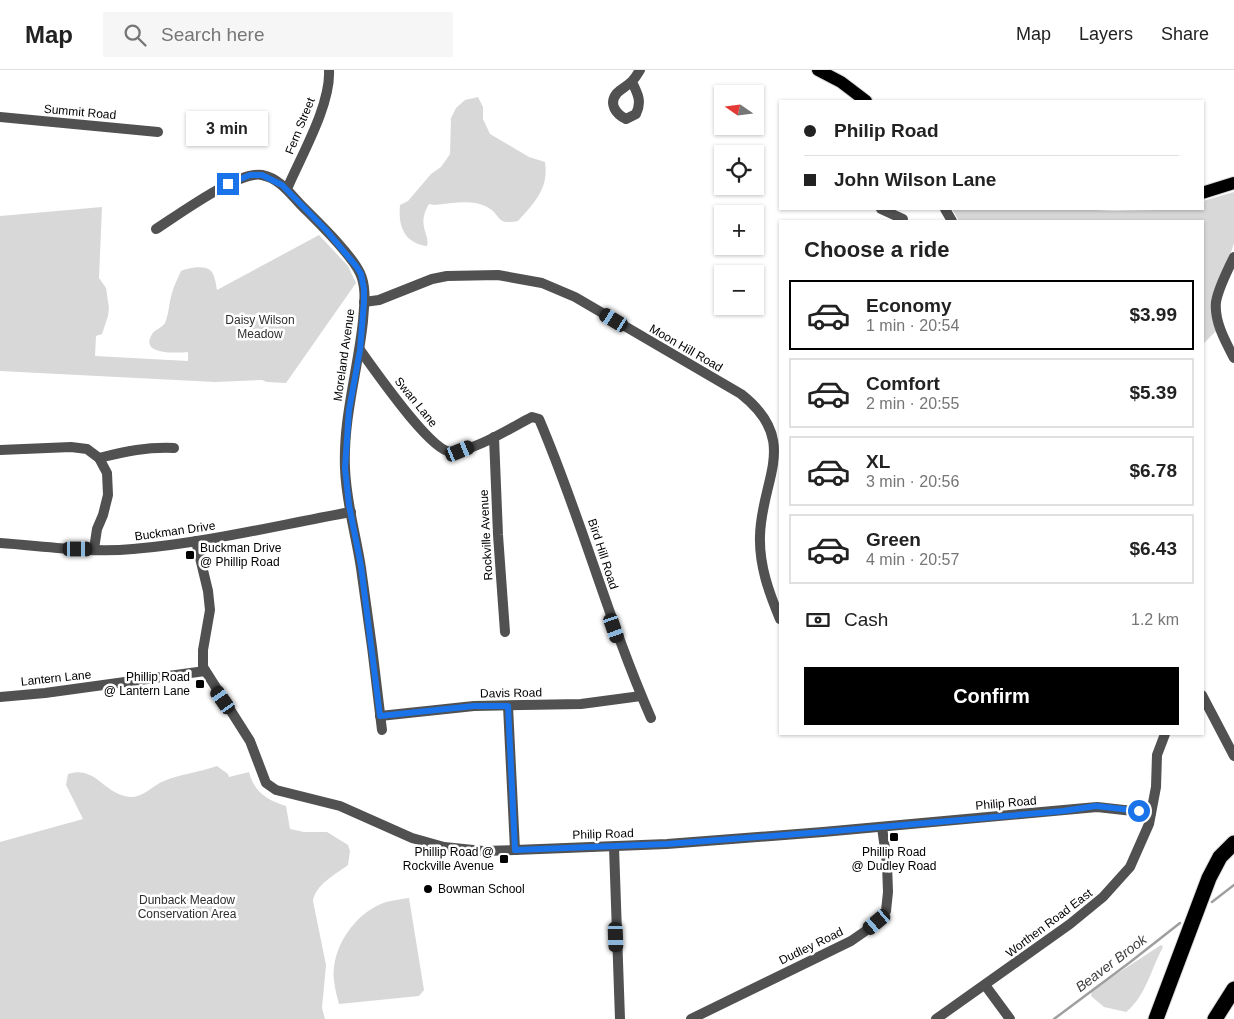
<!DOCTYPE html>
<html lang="en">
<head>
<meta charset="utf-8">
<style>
  body { margin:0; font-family:Helvetica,sans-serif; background:#f6f6f6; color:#222; height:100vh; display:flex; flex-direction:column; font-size:19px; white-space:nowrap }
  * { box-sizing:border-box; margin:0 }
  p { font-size:16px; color:#767676 }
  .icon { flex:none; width:28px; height:28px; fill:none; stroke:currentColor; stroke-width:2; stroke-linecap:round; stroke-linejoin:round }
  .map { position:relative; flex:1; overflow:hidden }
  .sheet { position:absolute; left:779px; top:150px; width:425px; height:515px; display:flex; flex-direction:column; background:#fff; border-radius:0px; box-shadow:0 1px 4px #0004 }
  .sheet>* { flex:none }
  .top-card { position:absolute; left:779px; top:30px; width:425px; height:110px; border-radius:0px; box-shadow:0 1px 4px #0004; display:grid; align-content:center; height:110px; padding:0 25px; background:#fff }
  .needle { width:32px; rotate:284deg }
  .tools { position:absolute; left:714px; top:15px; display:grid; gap:10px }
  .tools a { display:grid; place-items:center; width:50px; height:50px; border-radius:0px; background:#fff; box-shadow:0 1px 4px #0004; font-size:25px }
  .end { position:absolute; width:22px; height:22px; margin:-11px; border:6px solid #1a73e8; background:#fff; box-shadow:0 0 0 2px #fff }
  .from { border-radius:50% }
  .bubble { position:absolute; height:35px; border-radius:0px; background:#fff; box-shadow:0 1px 4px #0004; font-size:16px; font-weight:700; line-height:35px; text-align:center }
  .car { position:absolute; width:15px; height:30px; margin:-15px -8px; border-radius:6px; box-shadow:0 0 4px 1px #0007; background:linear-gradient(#222 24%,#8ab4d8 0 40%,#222 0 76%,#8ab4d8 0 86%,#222 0) }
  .top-card b { display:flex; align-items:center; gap:18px; height:48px; font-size:19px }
  .top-card b+b { border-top:1px solid #e0e0e0 }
  .top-card i { width:12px; height:12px; background:#222 }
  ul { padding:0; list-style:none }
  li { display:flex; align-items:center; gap:15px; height:70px; margin:0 10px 8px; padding:0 15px; border:2px solid #e0e0e0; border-radius:0px }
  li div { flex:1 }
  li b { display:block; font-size:19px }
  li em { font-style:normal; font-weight:700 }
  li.on { border-color:#000 }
  li>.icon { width:45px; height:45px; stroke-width:1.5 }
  h2 { padding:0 25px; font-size:22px; line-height:60px }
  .pay { display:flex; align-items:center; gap:12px; height:55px; padding:0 25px; font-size:19px }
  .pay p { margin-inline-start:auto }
  .action { display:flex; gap:10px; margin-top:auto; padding:10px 25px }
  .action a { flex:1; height:58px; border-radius:0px; background:#000; color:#fff; font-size:20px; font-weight:700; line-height:58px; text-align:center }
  header { display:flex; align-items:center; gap:30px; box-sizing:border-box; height:70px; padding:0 25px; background:#fff; border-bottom:1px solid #e0e0e0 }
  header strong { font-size:24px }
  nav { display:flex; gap:28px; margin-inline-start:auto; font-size:18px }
  .search { width:350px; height:45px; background:#f6f6f6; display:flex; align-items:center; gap:12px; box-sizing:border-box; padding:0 18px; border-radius:0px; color:#767676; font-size:19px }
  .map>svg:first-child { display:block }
  .green { fill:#d8d8d8 }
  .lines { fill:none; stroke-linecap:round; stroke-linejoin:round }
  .stream { stroke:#9f9f9f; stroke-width:2.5 }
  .primary-casing { stroke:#dbdbdb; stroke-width:14 }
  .motorway-casing { stroke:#dbdbdb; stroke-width:17 }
  .minor { stroke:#515151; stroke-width:10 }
  .tertiary { stroke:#515151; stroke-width:10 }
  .primary { stroke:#000; stroke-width:12 }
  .motorway { stroke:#000; stroke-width:15 }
  .route { stroke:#1a73e8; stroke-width:6 }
  .poi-dot { fill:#000; stroke:#fff; stroke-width:2 }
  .labels { text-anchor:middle; stroke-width:5; stroke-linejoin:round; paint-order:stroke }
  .street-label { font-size:12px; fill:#000; stroke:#fff }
  .park-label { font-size:12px; fill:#2f2f2f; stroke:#fff }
  .poi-label { font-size:12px; fill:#000; stroke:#fff; text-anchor:start }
  .water-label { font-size:14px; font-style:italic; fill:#404040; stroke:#fff }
</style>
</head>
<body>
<header>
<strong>Map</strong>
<div class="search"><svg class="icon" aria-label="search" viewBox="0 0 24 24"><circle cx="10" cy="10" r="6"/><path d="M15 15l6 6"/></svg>Search here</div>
<nav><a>Map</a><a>Layers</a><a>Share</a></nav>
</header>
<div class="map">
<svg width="1234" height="949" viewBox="0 0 1234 949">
  <rect width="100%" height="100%" fill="#fff"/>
  <g class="green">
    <path d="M478,27L483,37V49L490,64L529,87L545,92C549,118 535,132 518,151C494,156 502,143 485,136C470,129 450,134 434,135L429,134C425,141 422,148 424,157C425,164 429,168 427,176C404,173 398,156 400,135L408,131L431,104L441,97L450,84L451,48L456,38L465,30Z"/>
    <path d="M1234,122V173L1212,242L1217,260L1203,274L1202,151H959L952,139H1077L1113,141L1202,139L1203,131Z"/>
    <path d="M102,137L99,208L106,218L109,238L108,246L102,264L96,266L95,286L188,291V282C177,283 141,285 151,266C154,259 161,259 165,253C169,244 169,232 172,223C174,215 178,208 181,201C188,198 203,195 210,200C215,204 216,215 217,220L319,165L348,196L356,213L286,313L267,312L262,310L215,312L0,301V146Z"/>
    <path d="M217,696L228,704L229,707L249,702C254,722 267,730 286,736L290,759L304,762H327L348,775L350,781L348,795C336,804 315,815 313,831L326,895L322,938L325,949H0V772L83,749L66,715L68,704C96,695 104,725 130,727C143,728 153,715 164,711C181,704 200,702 217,696Z"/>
    <path d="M409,828L424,920L419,926L339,934C337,927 335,919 334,911C330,879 355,842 386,832C394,830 402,829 409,828Z"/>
    <path d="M1161,875L1163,877C1151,899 1146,926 1126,942L1104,937L1091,926L1092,920Z"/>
  </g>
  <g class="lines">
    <g class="stream">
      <path d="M1212,832L1234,815"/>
      <path d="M1054,949L1129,893L1180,853"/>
    </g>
    <defs>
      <g id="primary">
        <path d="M818,0L841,12L866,31"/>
        <path d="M1202,123L1234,113"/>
      </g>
      <g id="motorway">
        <path d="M1156,949L1209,808L1220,787L1234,773"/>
        <path d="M1215,949L1234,919"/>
      </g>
    </defs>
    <use href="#primary" class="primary-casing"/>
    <use href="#motorway" class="motorway-casing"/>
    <g class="minor">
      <path d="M632,12C638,24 642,32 636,44L626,49C616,44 608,34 617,23C622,18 629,15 633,10C636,7 638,3 640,0"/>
      <path d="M0,47L158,62"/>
      <path d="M287,119C301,86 331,35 329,0"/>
      <path d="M881,139L903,149"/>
      <path d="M156,159C178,145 239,100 262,105C282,109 292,127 306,140C321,155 351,184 360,203C367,218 364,235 363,251C358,300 343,348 345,398C346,432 356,465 361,498C369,552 376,606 382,660"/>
      <path d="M1234,187C1228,199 1218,219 1216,232C1214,251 1225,271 1234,288"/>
      <path d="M364,232L379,230L432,209L447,206L498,205L542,213L575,227L741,324C801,371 761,409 760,466C759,495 769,523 780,549"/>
      <path d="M360,280C374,299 430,381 451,382C473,382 512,357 532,347L539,349C581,447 608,550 651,648"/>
      <path d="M494,367L498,465L505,562"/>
      <path d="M0,380L71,377L87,379L99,388"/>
      <path d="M196,471L208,521L210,540L203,580V597L250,671L266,713L276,720L340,736L412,768L444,777L483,781L515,780L667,774L823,762L1097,737L1151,743"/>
      <path d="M0,473C44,476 89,483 133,479C206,473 278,455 351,442"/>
      <path d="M94,479L97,459L103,445L108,425L107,403L99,388C127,381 146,377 174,378"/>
      <path d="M0,627L45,623L205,601"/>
      <path d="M508,636L515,780"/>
      <path d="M380,646L474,636L581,634L641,626"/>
      <path d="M614,777L620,949"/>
      <path d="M985,915L1010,949"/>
      <path d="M691,949L851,871L877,853L886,841L888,822L887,794L882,757"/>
      <path d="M936,949L1070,854L1103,827L1130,797L1149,754L1156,717L1157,685L1165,664"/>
    </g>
    <g class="tertiary">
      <path d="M945,139L952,151"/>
      <path d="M1202,625L1234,686"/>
    </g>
    <use href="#primary" class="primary"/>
    <use href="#motorway" class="motorway"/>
  </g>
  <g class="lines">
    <path class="route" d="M228,114L250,105H262L282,115L326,160L356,196L361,204L364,219V232L360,280L349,340L345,398L349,435L361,496L380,646L474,636H508L515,780L667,774L823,762L1063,741L1096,736L1139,741"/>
  </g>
  <g class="poi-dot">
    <rect x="185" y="480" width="10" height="10" rx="2.5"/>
    <rect x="195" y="609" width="10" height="10" rx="2.5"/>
    <rect x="889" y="762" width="10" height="10" rx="2.5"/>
    <rect x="499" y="784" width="10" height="10" rx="2.5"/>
    <circle cx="428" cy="819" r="5"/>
  </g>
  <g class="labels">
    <g class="street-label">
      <text transform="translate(80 42) rotate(5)" y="4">Summit Road</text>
      <text transform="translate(300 56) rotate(-68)" y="4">Fern Street</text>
      <text transform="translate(686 278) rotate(30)" y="4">Moon Hill Road</text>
      <text transform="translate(344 285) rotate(-82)" y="4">Moreland Avenue</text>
      <text transform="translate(416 332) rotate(51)" y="4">Swan Lane</text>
      <text transform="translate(175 461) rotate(-8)" y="4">Buckman Drive</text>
      <text transform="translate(486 465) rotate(-93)" y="4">Rockville Avenue</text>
      <text transform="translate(603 484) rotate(72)" y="4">Bird Hill Road</text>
      <text transform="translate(56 608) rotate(-6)" y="4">Lantern Lane</text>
      <text transform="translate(511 623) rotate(-1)" y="4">Davis Road</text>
      <text transform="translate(1006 733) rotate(-5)" y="4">Philip Road</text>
      <text transform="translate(603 764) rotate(-2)" y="4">Philip Road</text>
      <text transform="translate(1049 853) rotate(-37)" y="4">Worthen Road East</text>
      <text transform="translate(811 876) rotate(-26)" y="4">Dudley Road</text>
    </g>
    <g class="park-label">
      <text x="260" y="254">Daisy Wilson<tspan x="260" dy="14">Meadow</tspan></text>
      <text x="187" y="834">Dunback Meadow<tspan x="187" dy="14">Conservation Area</tspan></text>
    </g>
    <g class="poi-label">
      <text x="200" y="482">Buckman Drive<tspan x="200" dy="14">@ Phillip Road</tspan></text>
      <text x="190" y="611" text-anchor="end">Phillip Road<tspan x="190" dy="14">@ Lantern Lane</tspan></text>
      <text x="494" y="786" text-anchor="end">Phillip Road @<tspan x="494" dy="14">Rockville Avenue</tspan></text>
      <text x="894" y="786" text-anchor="middle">Phillip Road<tspan x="894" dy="14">@ Dudley Road</tspan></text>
      <text x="438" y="823">Bowman School</text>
    </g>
    <g class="water-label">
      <text transform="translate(1111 893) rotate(-37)" y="5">Beaver Brook</text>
    </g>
  </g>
</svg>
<div class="tools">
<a><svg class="needle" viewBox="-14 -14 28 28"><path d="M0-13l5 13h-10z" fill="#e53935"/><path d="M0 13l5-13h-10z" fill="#767676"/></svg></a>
<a><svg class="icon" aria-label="locate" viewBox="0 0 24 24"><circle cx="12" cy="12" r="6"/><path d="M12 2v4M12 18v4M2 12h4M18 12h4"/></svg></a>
<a>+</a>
<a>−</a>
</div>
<i class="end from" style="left:1139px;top:741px"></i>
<i class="end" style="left:228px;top:114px"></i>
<div class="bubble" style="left:186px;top:41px;width:82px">3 min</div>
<i class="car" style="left:614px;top:250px;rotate:301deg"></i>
<i class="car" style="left:460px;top:381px;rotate:68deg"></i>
<i class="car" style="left:78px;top:479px;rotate:90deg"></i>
<i class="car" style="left:614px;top:558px;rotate:161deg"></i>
<i class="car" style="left:223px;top:630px;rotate:325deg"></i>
<i class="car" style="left:877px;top:852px;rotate:230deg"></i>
<i class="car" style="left:616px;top:867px;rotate:178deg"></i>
<div class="top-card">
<b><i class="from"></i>Philip Road</b>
<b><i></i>John Wilson Lane</b>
</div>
<section class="sheet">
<h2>Choose a ride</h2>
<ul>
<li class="on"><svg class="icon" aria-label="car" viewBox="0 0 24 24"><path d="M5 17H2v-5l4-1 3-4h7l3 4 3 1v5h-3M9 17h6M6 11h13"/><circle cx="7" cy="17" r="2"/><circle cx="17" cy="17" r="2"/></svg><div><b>Economy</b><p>1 min · 20:54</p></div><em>$3.99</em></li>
<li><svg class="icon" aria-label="car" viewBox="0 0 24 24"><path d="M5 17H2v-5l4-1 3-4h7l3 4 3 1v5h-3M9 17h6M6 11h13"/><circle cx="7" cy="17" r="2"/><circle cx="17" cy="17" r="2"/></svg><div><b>Comfort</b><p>2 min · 20:55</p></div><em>$5.39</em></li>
<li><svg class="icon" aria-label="car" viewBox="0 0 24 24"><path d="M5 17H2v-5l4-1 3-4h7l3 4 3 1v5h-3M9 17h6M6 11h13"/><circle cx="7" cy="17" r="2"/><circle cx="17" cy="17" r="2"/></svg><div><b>XL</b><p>3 min · 20:56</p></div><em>$6.78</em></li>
<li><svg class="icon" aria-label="car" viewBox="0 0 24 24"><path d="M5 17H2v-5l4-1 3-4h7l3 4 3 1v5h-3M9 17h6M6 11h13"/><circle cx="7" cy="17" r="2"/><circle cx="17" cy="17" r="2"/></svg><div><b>Green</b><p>4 min · 20:57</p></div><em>$6.43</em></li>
</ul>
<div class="pay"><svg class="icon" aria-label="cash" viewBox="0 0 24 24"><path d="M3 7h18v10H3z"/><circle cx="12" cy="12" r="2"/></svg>Cash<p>1.2 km</p></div>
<div class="action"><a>Confirm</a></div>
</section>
</div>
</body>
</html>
